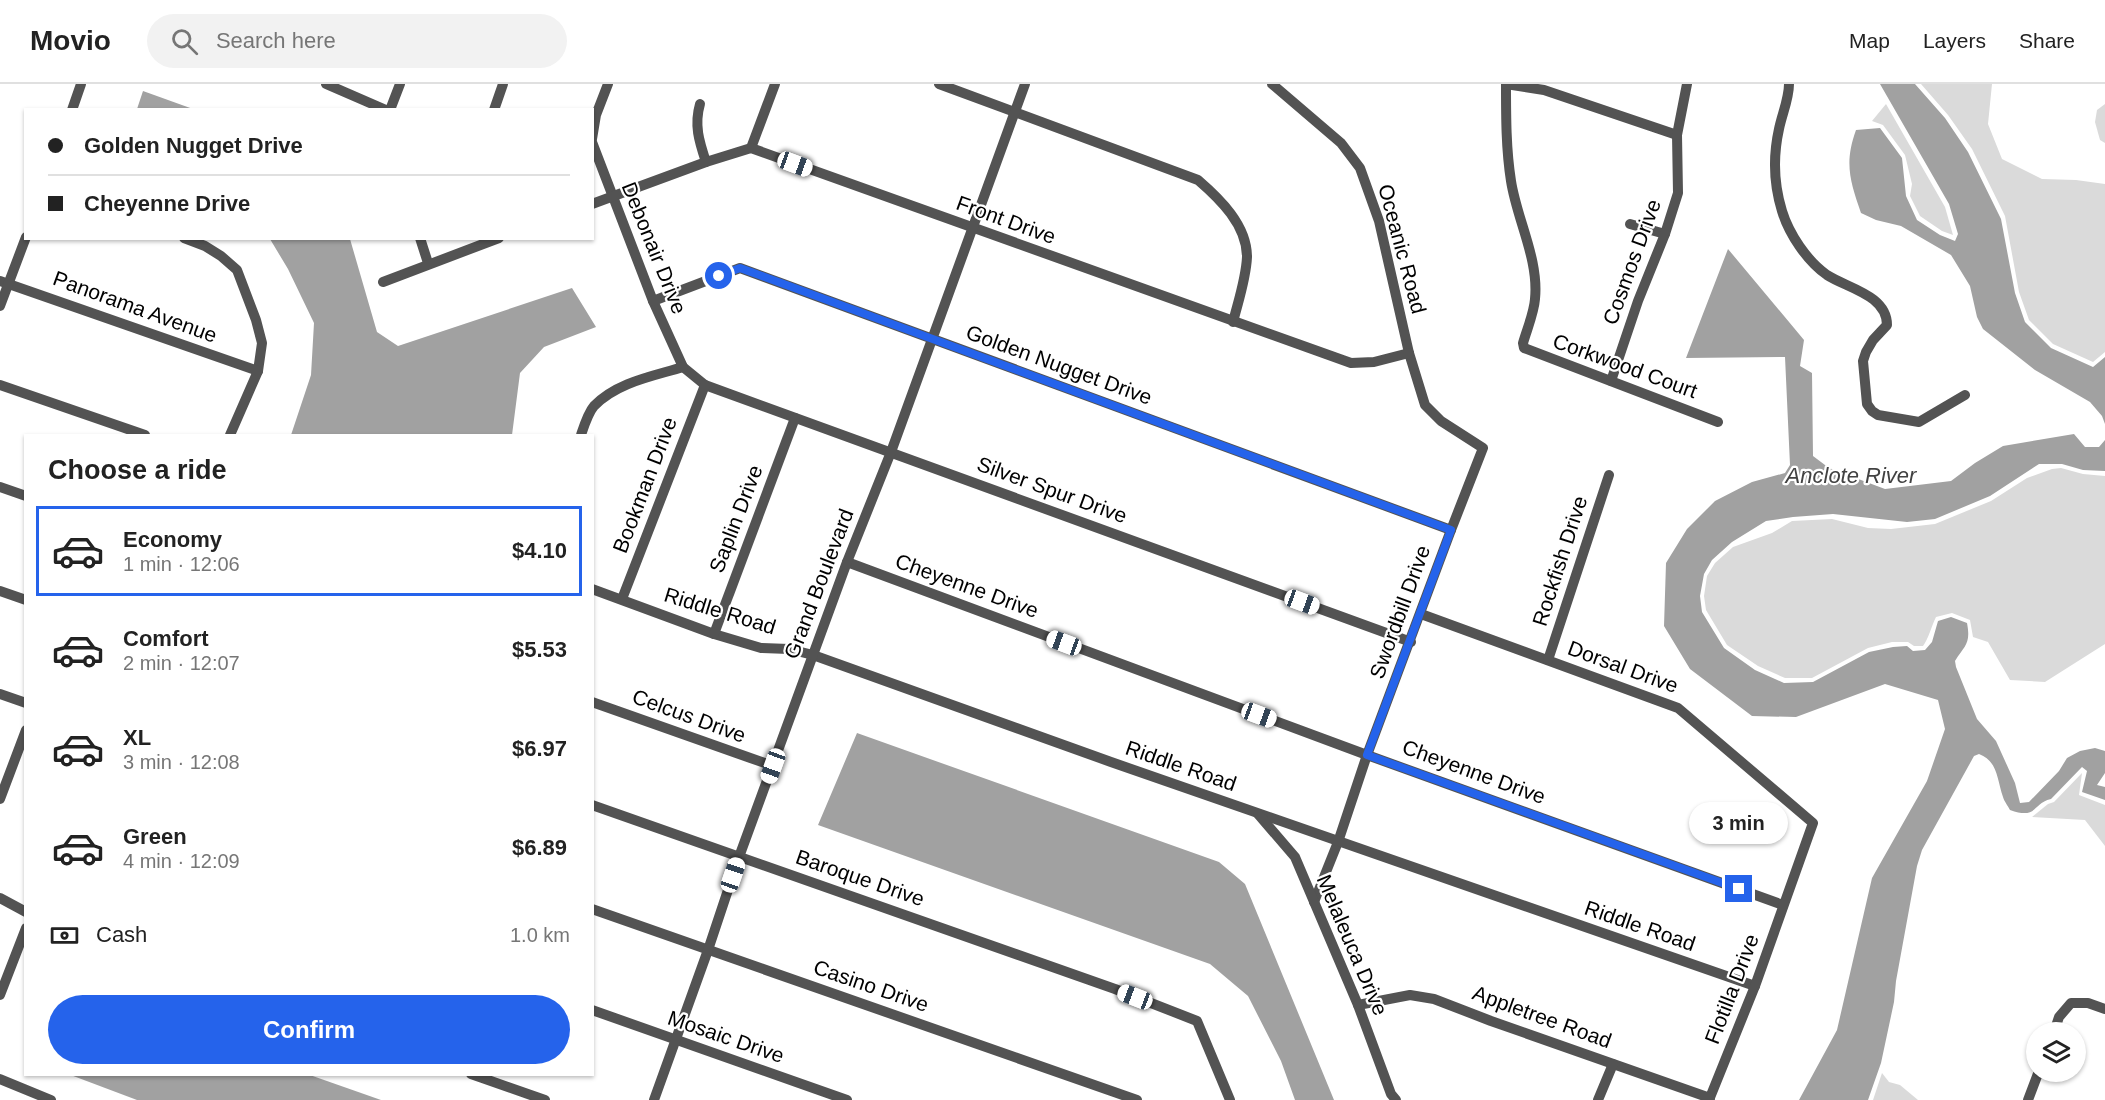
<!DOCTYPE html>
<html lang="en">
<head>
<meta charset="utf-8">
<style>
  body { margin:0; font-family:Helvetica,sans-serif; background:#f2f2f2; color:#222; height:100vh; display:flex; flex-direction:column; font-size:22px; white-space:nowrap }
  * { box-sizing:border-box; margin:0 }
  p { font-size:20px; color:#767676 }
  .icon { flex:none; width:33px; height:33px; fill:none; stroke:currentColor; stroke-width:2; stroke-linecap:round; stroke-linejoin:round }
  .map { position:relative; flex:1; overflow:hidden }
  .panel { position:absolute; left:24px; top:350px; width:570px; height:642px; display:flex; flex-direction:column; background:#fff; border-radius:0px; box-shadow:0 2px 4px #0004 }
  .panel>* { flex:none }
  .guide { position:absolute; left:24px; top:24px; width:570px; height:132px; border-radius:0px; box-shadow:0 2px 4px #0004; display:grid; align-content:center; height:132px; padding:0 24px; background:#fff }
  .tools { position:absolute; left:2026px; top:938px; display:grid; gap:12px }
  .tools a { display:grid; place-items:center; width:60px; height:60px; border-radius:50%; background:#fff; box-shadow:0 2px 4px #0004; font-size:30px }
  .end { position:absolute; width:27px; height:27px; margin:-14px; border:8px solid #2563eb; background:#fff; box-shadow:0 0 0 3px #fff }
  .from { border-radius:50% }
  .bubble { position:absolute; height:42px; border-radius:21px; background:#fff; box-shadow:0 2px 4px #0004; font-size:20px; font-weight:800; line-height:42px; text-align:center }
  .car { position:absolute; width:18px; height:36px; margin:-18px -9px; border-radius:8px; box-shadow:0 0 4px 2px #0007; background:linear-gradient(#fff 24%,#345 0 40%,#fff 0 76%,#345 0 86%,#fff 0) }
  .guide b { display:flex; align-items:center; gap:21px; height:57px; font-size:22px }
  .guide b+b { border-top:2px solid #e0e0e0 }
  .guide i { width:15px; height:15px; background:#222 }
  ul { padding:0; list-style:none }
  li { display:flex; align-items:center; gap:18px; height:90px; margin:0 12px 9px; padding:0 12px; border:3px solid transparent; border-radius:0px }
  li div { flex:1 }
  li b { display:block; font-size:22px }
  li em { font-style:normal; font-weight:800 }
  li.selected { border-color:#2563eb }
  li>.icon { width:54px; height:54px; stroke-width:1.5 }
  h2 { padding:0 24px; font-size:27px; line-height:72px }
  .pay { display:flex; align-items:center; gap:15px; height:66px; padding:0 24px; font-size:22px }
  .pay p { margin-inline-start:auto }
  .cta { display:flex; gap:12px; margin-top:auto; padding:12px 24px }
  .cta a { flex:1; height:69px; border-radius:36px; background:#2563eb; color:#fff; font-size:24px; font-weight:800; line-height:69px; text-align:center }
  header { display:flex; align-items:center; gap:36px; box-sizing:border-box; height:84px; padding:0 30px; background:#fff; border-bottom:2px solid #e0e0e0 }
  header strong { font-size:28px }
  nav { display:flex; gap:33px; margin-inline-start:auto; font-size:21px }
  .search { width:420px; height:54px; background:#f2f2f2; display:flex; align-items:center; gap:15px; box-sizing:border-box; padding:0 21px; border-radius:33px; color:#767676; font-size:22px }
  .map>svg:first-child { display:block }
  .green { fill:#dadada }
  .water { fill:#a1a1a1 }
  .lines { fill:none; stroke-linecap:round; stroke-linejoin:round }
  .minor { stroke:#535353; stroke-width:10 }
  .route { stroke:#2563eb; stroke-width:8 }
  .labels { text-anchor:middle; stroke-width:4.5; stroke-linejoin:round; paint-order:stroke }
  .street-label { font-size:21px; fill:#000; stroke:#fff }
  .water-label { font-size:22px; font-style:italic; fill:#424242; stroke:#fff }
</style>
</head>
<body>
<header>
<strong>Movio</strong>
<div class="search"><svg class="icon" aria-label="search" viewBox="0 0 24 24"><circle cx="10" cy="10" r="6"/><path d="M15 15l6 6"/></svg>Search here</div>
<nav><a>Map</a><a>Layers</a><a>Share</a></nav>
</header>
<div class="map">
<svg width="2105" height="1016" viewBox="0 0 2105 1016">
  <rect width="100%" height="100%" fill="#fff"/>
  <g class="green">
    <path d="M1921,0H1992L1988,40L2002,75L2042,95L2076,96L2105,100V268L2093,278L2053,260L2029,236L2019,208L2005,132L1972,65L1948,31Z"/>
    <path d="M1886,20L1945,123L1953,151L1942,147L1920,132L1910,112L1912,100L1905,71L1883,41L1872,37Z"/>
    <path d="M2105,20V59L2100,56L2095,38L2097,26Z"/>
    <path d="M2061,384L2083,390L2105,392V560L2045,598L2010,596L1988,558L1973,553L1970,536L1952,529L1936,533C1932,541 1928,556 1923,562H1914L1908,558H1892L1868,564L1812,594H1785L1758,582L1727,561L1706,526L1704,512L1707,492L1715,479L1733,463L1772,449L1792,437L1832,435L1868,444L1891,445L1935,440L1991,417L2027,394L2052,385Z"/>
    <path d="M2082,689L2079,711L2105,721V762L2085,736L2032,733L2048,720L2054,718Z"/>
    <path d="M1882,989L1889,998L1900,1001L1918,1016H1873Z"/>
  </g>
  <g class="water">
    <path d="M1880,0H1915L1945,34L1968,68L2001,135L2015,209L2025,238L2051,264L2093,283L2105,273V340L2102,332L2090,318L2035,286L1983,245L1977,233L1970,202L1951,171L1901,142L1876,136L1861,129C1850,97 1844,79 1856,46L1880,44L1902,74L1906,112L1917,136L1940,151L1955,157L1958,150L1949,120Z"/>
    <path d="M143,7L193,25H137Z"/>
    <path d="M270,155H350L377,248L398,262L572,204L596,243L544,263L520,289L512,351H291L311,291L314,239L288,185Z"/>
    <path d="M1728,165L1804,256L1800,282L1812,289L1813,372L1829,384L1885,405L1951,397L1975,379L2003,362L2074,350L2085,363H2099L2105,356V387L2083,386L2062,380H2039L1990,412L1935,435L1907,438L1833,430L1793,433L1766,437L1732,458L1712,476L1704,490L1700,512L1702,528L1724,564L1755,586L1784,599L1813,598L1869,568L1893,563L1907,562L1913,567L1925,566L1932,558L1938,537L1951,533L1967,539C1971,560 1965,561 1955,577L1956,583L1977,635L1996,657L2015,699L2020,719L2029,718L2059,687L2067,674L2080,667L2095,664L2105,667V689L2097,701L2105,703V716L2082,708L2087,687L2082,683L2051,715C2032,719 2038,736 2010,726C2008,722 2004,717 2003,713C1997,696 1998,677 1979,670L1974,672L1922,766L1917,782L1896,897L1894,918L1881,979L1868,1016H1799L1837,946L1872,794L1927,697L1945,645L1938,616L1885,600L1796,633L1752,632L1690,585L1664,542L1666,479L1687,445L1715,417L1752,398L1785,389L1790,381L1785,273L1686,274Z"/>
    <path d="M857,649L1219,778L1245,800L1334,1016H1295L1281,977L1248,912L1210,880L818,741Z"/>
    <path d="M68,990H307L381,1016H137Z"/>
  </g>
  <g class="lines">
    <g class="minor">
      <path d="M326,0L386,26"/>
      <path d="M939,0L1198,96C1220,115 1247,141 1247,173C1246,195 1238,218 1233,238"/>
      <path d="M1272,0L1341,59L1360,84L1379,137L1409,269L1425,321L1441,337L1483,364L1451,446L1367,671L1338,758L1314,818"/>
      <path d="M1506,0C1506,33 1506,65 1511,97C1517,136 1539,175 1535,215C1534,229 1527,245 1523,259L1524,264L1718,338"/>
      <path d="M1506,0L1544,6L1677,51"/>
      <path d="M1789,0C1789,15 1782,30 1779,45C1773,72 1774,101 1782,127C1789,150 1807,177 1827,191C1847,204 1887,211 1887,241L1873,256L1866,268L1863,277L1867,320L1872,327L1878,331L1919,338L1965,311"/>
      <path d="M700,20C694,41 699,57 706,78"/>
      <path d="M72,26L81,0"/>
      <path d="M390,26L400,0"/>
      <path d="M494,26L503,0"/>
      <path d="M592,55L596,31L608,0"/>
      <path d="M592,58L653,217L683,283L705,301L1411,558"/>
      <path d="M751,64L775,0"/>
      <path d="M592,120L706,78L751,64L1351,279L1374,278L1409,269"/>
      <path d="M1630,140L1665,150"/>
      <path d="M184,154L205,162L221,172L237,186L256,236L262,259L258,287L230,351"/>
      <path d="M420,154L428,179"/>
      <path d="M0,197L258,287"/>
      <path d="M383,198L499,154"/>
      <path d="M653,217L740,184L1451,446"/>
      <path d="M0,222L26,153"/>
      <path d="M1611,297L1638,217L1665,150L1678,109L1677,51L1687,0"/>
      <path d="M0,301L145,351"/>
      <path d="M581,351C584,342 588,329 594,322C617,298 654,292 683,283"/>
      <path d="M0,403L26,412"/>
      <path d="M847,478L1367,671L1783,821"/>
      <path d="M592,505L714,550L761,564L789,565L813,571L1111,678L1755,902"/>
      <path d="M0,507L26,516"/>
      <path d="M622,515L705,301"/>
      <path d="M1421,530L1678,624L1813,739L1755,902L1709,1016"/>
      <path d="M714,550L795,334"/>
      <path d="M1548,576L1609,391"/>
      <path d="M0,610L26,619"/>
      <path d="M592,618L773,682"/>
      <path d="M0,715L26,646"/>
      <path d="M592,721L1115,905L1197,937L1230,1016"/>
      <path d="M1258,730L1295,773L1358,921L1391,1010L1396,1016"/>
      <path d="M0,814L26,828"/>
      <path d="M592,825L1137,1016"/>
      <path d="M0,911L26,844"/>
      <path d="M1358,921L1410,911L1434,915L1491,937L1710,1014"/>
      <path d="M592,926L847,1016"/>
      <path d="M2054,948L2059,933L2071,919H2088L2105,925"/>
      <path d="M471,990L545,1016"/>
      <path d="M0,995L51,1016"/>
      <path d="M654,1016L708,866L739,773L847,478L891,368L1025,0"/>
      <path d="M1598,1016L1613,980"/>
      <path d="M2028,1016L2039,987"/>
    </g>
  </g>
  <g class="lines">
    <path class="route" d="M719,192L740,184L1451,446L1367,671L1739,805"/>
  </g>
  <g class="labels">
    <g class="street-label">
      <text transform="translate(1006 136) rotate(20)" y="7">Front Drive</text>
      <text transform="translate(654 164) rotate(68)" y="7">Debonair Drive</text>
      <text transform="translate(1402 165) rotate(75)" y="7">Oceanic Road</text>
      <text transform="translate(1632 178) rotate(-70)" y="7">Cosmos Drive</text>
      <text transform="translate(135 223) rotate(20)" y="7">Panorama Avenue</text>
      <text transform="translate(1059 281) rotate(20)" y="7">Golden Nugget Drive</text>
      <text transform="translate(1625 282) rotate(20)" y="7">Corkwood Court</text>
      <text transform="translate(645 401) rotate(-69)" y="7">Bookman Drive</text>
      <text transform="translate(1052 406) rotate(20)" y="7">Silver Spur Drive</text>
      <text transform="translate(736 435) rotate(-69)" y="7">Saplin Drive</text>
      <text transform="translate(1560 477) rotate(-72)" y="7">Rockfish Drive</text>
      <text transform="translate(819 500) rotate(-69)" y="7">Grand Boulevard</text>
      <text transform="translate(967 502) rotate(20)" y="7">Cheyenne Drive</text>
      <text transform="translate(720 527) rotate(17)" y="7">Riddle Road</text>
      <text transform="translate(1400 528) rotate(-70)" y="7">Swordbill Drive</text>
      <text transform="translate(1623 583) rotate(20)" y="7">Dorsal Drive</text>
      <text transform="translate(689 632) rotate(20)" y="7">Celcus Drive</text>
      <text transform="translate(1181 682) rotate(19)" y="7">Riddle Road</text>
      <text transform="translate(1474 688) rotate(20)" y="7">Cheyenne Drive</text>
      <text transform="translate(860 794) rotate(19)" y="7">Baroque Drive</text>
      <text transform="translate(1640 842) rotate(19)" y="7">Riddle Road</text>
      <text transform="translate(1352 861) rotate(67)" y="7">Melaleuca Drive</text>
      <text transform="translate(871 902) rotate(19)" y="7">Casino Drive</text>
      <text transform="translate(1732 905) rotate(-69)" y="7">Flotilla Drive</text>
      <text transform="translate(1542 933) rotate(20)" y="7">Appletree Road</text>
      <text transform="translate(726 953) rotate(19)" y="7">Mosaic Drive</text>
    </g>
    <g class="water-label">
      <text x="1851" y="399">Anclote River</text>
    </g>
  </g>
</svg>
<div class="tools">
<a><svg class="icon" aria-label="layers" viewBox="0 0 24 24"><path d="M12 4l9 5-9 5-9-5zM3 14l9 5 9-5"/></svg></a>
</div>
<i class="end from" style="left:719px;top:192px"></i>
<i class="end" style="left:1739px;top:805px"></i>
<div class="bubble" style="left:1689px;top:718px;width:99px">3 min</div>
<i class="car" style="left:795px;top:80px;rotate:110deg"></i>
<i class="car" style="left:1302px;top:518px;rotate:110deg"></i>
<i class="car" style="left:1064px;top:559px;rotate:290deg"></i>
<i class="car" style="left:1259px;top:631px;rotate:110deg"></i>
<i class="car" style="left:773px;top:682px;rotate:200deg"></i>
<i class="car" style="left:733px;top:791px;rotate:19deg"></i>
<i class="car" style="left:1135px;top:913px;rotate:291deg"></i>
<div class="guide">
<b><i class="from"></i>Golden Nugget Drive</b>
<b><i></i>Cheyenne Drive</b>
</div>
<section class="panel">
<h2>Choose a ride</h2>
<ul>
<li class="selected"><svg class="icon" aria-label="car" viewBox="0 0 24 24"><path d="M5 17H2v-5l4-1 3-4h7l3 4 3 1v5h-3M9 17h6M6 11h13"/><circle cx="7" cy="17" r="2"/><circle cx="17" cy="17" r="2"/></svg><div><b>Economy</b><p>1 min · 12:06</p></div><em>$4.10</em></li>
<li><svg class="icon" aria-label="car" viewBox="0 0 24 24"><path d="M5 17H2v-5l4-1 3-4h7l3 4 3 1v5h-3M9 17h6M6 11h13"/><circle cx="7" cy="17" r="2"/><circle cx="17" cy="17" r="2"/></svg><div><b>Comfort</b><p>2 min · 12:07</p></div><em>$5.53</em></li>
<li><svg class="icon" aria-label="car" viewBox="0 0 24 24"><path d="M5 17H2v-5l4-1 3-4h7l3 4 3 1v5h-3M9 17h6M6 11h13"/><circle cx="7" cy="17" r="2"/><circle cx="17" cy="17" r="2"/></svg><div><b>XL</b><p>3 min · 12:08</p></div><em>$6.97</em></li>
<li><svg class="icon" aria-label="car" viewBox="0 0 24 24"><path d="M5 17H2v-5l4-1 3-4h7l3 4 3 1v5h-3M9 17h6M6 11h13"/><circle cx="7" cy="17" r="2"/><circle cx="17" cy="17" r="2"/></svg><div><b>Green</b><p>4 min · 12:09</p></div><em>$6.89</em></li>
</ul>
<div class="pay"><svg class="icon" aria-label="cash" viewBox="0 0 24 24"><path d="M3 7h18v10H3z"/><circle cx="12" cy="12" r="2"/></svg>Cash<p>1.0 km</p></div>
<div class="cta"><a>Confirm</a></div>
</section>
</div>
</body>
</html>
